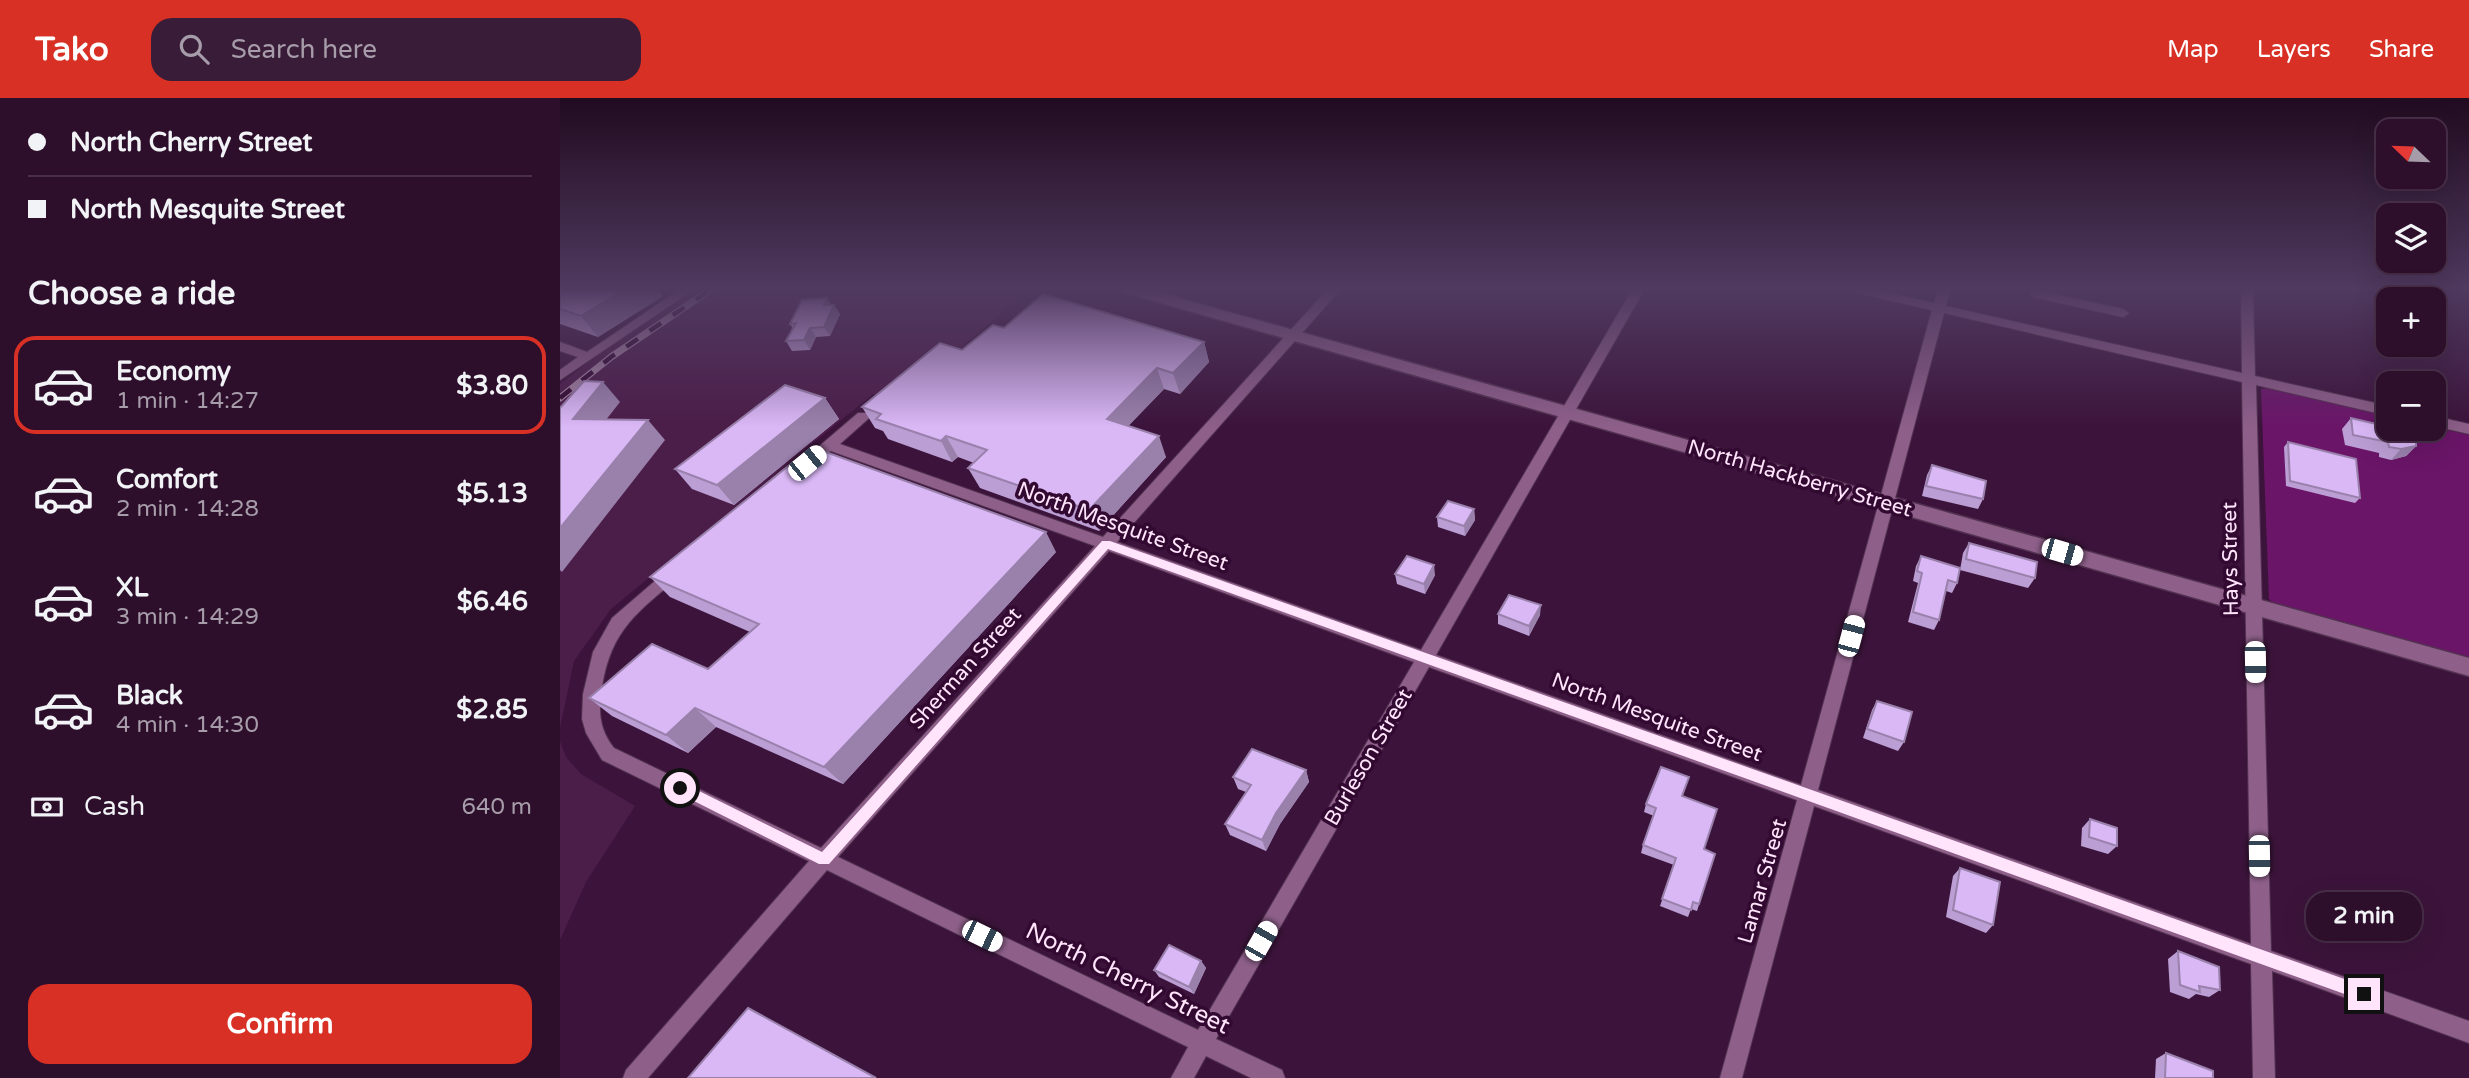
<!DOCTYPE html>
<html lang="en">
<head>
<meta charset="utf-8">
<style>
  body { margin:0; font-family:"Varela Round",sans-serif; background:#391d38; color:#f1f3f6; height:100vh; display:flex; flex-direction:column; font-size:26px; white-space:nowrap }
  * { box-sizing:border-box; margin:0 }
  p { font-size:23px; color:#a79ca9 }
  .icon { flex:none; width:38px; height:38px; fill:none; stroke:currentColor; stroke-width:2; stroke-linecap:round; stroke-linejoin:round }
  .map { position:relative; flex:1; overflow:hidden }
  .details { display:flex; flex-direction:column; background:#2d0f2c; width:560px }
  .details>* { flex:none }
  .hud { display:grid; align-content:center; height:154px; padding:0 28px; background:#2d0f2c }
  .needle { width:46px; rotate:293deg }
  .controls { position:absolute; left:1816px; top:21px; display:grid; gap:14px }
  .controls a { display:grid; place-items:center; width:70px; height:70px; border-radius:14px; background:#2d0f2c; box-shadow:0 7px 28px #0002,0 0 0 2px #482f48; font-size:35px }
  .end { position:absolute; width:32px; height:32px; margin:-16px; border:9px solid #ffe4fc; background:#111; box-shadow:0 0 0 4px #111 }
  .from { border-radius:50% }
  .bubble { position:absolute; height:49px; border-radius:21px; background:#2d0f2c; box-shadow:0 7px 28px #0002,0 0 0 2px #482f48; font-size:23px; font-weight:800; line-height:49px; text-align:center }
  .car { position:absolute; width:21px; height:42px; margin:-21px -10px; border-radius:9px; box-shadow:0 0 5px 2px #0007; background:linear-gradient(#fff 24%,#345 0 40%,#fff 0 76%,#345 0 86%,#fff 0) }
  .hud b { display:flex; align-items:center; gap:24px; height:66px; font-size:26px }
  .hud b+b { border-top:2px solid #482f48 }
  .hud i { width:18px; height:18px; background:#f1f3f6 }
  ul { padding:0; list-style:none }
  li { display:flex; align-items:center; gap:21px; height:98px; margin:0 14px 10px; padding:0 14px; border:4px solid transparent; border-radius:21px }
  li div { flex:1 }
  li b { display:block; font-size:26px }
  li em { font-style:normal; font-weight:800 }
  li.selected { border-color:#d93025 }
  li>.icon { width:63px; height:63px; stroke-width:1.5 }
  h2 { padding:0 28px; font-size:32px; line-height:84px }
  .pay { display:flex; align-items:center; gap:18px; height:77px; padding:0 28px; font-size:26px }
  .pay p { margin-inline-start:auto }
  .primary-button { display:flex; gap:14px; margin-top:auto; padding:14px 28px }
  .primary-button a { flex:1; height:80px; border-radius:21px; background:#d93025; color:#fff; font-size:28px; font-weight:800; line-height:80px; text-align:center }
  header { display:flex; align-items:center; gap:42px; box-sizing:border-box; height:98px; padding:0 35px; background:#d93025; color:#fff }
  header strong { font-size:33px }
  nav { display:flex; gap:38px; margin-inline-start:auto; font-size:24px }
  .search { width:490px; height:63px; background:#391d38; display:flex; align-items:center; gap:18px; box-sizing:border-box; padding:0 24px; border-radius:21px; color:#a79ca9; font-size:26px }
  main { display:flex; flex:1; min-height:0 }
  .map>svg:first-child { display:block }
  .built { fill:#4b1d49 }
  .green { fill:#6a1568 }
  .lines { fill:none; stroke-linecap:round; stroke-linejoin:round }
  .minor-casing { stroke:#533251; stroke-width:2 }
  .secondary-casing { stroke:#533251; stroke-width:3 }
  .minor { fill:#8d5f89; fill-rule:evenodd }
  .secondary { fill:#8d5f89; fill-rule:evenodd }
  .rail-casing { stroke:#a382a1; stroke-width:7 }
  .rail { stroke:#320930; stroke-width:4.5; stroke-dasharray:14; stroke-linecap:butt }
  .wall { fill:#bb9ed4 }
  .shaded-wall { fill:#9981ac }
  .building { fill:#dab8f6; stroke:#9981ac; stroke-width:2 }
  .route { fill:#ffe4fc }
  .labels { text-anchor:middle; stroke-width:7; stroke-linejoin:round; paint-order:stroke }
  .street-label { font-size:21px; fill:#ffe4fc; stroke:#320930 }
  .near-street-label { font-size:24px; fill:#ffe4fc; stroke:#320930 }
</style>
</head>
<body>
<header>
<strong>Tako</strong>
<div class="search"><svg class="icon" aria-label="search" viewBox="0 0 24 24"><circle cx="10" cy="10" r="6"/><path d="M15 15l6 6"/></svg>Search here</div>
<nav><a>Map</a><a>Layers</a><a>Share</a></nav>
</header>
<main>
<section class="details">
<div class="hud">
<b><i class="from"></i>North Cherry Street</b>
<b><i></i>North Mesquite Street</b>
</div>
<h2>Choose a ride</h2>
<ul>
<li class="selected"><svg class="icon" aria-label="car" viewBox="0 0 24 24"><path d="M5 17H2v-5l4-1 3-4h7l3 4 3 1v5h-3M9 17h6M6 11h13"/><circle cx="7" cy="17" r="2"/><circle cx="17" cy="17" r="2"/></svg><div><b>Economy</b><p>1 min · 14:27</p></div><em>$3.80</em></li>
<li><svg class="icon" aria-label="car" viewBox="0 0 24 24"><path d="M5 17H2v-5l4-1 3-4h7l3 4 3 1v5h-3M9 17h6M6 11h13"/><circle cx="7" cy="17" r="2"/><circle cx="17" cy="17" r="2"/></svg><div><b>Comfort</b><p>2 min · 14:28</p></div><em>$5.13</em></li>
<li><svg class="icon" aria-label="car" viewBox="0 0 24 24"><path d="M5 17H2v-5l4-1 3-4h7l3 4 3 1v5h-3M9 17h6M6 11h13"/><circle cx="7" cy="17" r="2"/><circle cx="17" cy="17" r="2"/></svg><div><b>XL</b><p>3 min · 14:29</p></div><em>$6.46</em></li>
<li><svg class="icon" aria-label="car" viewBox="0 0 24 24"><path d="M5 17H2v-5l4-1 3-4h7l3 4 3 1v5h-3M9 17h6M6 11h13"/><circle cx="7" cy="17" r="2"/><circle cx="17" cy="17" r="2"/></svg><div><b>Black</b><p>4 min · 14:30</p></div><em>$2.85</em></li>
</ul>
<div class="pay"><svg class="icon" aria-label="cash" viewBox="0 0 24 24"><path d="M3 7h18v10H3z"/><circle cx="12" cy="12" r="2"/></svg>Cash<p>640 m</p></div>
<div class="primary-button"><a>Confirm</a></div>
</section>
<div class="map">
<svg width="1909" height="980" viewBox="0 0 1909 980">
  <rect width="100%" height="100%" fill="#3c143b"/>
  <g class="built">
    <path d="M135,192H467L338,305L313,296L51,511L14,563L0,630V286L49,248Z"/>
    <path d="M0,643L6,659L21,676L75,708L26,784L0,842Z"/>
  </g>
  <path class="green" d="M1708,290L1829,318V331L1874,329L1909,337V563L1715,507L1709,501L1701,291Z"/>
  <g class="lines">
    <defs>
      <g id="minor">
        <path d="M119,192H133L0,282V272L18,259L0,253V244L27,254Z"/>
        <path d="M767,192H780L557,444L861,552L1072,192H1084L876,557L1241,687L1372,212L1296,195L1294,192H1316L1374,205L1378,192H1390L1386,208L1682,275L1681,192H1693L1695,278L1829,308V318L1696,287L1711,853L1909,923V945L1712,873L1715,980H1693L1691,866L1254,708L1182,980H1160L1237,702L869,569L656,941L722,972L725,980H691L646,958L634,980H611L628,949L267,772L88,980H63L66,972L249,763L42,662L26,635L22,621L23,596L33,554L52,520L110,470H120L123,474L120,478C78,514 51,531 42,589C38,613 39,631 54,650L261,750L535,448L271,353L262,358L257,356L255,353L257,350L298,315H308L310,318L308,321L280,346L543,439ZM1384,215L1682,284L1691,846L1258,692ZM549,453L854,564L638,932L278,759Z"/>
        <path d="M1476,192L1563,211L1569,215L1563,219L1472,199L1470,196Z"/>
        <path d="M1874,318L1909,326V336L1874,328Z"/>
      </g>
      <path id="secondary" d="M564,192H590L1909,560V578L566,195Z"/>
    </defs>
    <use href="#minor" class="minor-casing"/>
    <use href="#secondary" class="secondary-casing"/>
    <use href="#minor" class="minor"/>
    <use href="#secondary" class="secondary"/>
    <defs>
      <path id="rail" d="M0,300L51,259L150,192"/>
    </defs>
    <use href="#rail" class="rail-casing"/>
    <use href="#rail" class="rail"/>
  </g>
  <g class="wall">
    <path d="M0,192H98L103,198L38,239L0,226Z"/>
    <path d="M271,207H274L280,216L270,238L256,239L250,252L232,253L226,243L233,231L230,226Z"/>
    <path d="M444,230L644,244L649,264L620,296L604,291L568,328L606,359L539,433L420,390L408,370L414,365L398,359L392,364L328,341L323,333L315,330L302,309Z"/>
    <path d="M265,300L279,321L174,407L132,391L115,371Z"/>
    <path d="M1791,320L1856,348L1846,358L1831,362L1819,359V355L1785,347L1782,331Z"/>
    <path d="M1728,344L1800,400L1795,405L1726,388L1724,349Z"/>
    <path d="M1372,367L1423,401L1418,411L1362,398L1367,377Z"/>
    <path d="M914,411L915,422L905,438L878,429L877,419Z"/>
    <path d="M1409,445L1475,480L1468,490L1400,472L1403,455Z"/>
    <path d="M496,454L283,686L156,629L128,655L52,618L29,600L148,571L190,534L110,499L90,479Z"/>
    <path d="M1361,458L1397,485L1392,495L1386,493L1379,522L1374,532L1348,524L1358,485L1353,483L1356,468Z"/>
    <path d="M835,476L875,477L865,496L837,486Z"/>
    <path d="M938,516L980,517L969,538L938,526Z"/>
    <path d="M1317,603L1344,644L1338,653L1303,640L1312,612Z"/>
    <path d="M746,672L749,684L720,726L706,753L670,737L665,726L686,694L678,691L673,679Z"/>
    <path d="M1123,698L1144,751L1155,756L1137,813L1131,811L1128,819L1100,808L1114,767L1081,755L1083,747L1094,718L1084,714L1086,706Z"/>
    <path d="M1530,721L1557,748L1548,756L1521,748L1522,730Z"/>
    <path d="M1400,770L1433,827L1426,835L1386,819L1393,778Z"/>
    <path d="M1618,853L1660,892L1649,899L1636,896L1629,901L1610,894L1608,861Z"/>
    <path d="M641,863L646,870L634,896L599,879L594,872Z"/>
    <path d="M1606,955L1653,980H1595L1596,961Z"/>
  </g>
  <g class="shaded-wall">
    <path d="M63,192H98L103,198L38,239L21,218Z"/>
    <path d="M267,200L273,210L274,207L280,216L270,238L264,229V207Z"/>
    <path d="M250,230L256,239L250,252L244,242Z"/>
    <path d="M644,244L649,264L620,296L613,275Z"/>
    <path d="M597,270L604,291L555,342L547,321Z"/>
    <path d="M43,284L60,304L31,341L13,321Z"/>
    <path d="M265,300L279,321L174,407L157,387Z"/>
    <path d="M88,322L105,342L2,474L0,472V430Z"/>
    <path d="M386,338L398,359L392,364L381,343Z"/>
    <path d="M599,338L606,359L539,433L529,412Z"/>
    <path d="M1856,348L1846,358L1831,362L1841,351Z"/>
    <path d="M914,411L915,422L905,438L904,428Z"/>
    <path d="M486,434L496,454L283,686L264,669Z"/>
    <path d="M874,467L875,477L865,496L864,486Z"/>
    <path d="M981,507L980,517L969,538V528Z"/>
    <path d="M135,610L156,629L128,655L106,637Z"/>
    <path d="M746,672L749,684L720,726L706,753L702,742L716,715Z"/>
    <path d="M641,863L646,870L634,896L629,889Z"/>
  </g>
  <g class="building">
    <path d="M0,192H63L21,218L0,211Z"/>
    <path d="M483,196L644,244L613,275L597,270L547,321L599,338L529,412L408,370L427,352L386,338L381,343L316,321L321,316L302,309L380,245L402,252L433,227L444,230Z"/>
    <path d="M267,200L264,207H274L264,229L250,230L244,242L226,243L236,225L230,226L242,202Z"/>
    <path d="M24,283L43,284L13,321L88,322L0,430V310Z"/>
    <path d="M225,287L265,300L157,387L115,371Z"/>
    <path d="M1791,320L1829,329V331L1844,332L1856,341V348L1841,351L1829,349L1828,344L1793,337Z"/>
    <path d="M1728,344L1796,361L1800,400L1730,383Z"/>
    <path d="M252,349L486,434L264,669L135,610L106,637L29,600L92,546L148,571L199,526L90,479Z"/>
    <path d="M1372,367L1426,383L1423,401L1366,388Z"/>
    <path d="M888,403L914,411L904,428L877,419Z"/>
    <path d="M1409,445L1477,464L1475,480L1406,461Z"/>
    <path d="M847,458L874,467L864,486L835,476Z"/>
    <path d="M1361,458L1400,470L1397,485L1388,482L1379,522L1353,514L1362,475L1357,473Z"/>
    <path d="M949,497L981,507L969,528L938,516Z"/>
    <path d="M1317,603L1352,614L1344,644L1307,631Z"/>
    <path d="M692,651L746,672L716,715L702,742L665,726L691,687L673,679Z"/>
    <path d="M1101,669L1129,679L1122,698L1157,711L1144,751L1155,756L1139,806L1133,804L1131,812L1102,801L1116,760L1083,747L1096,710L1086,706Z"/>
    <path d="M1530,721L1557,730V748L1529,739Z"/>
    <path d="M1400,770L1440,784L1433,827L1393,812Z"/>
    <path d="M609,847L641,863L629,889L594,872Z"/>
    <path d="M1618,853L1659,869L1660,892L1639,888L1640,894L1620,887Z"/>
    <path d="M188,910L316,980H128Z"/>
    <path d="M1606,955L1653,973V980H1605Z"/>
  </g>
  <linearGradient id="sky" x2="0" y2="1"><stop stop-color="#210b20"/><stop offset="0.58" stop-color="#503a60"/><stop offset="1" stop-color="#503a60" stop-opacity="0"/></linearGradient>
  <rect width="1909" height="329" fill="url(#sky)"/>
  <path class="route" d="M542,443H550L1804,888L1812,896L1804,903L548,451L269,766H259L116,694V686H125L262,754Z"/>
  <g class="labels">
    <g class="street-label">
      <text transform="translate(1240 380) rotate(16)" y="7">North Hackberry Street</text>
      <text transform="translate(563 428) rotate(20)" y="7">North Mesquite Street</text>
      <text transform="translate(1670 461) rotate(-91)" y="7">Hays Street</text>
      <text transform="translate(405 570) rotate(-48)" y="7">Sherman Street</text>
      <text transform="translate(1097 619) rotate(20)" y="7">North Mesquite Street</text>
      <text transform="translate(808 659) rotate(-60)" y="7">Burleson Street</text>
      <text transform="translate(1202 783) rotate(-74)" y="7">Lamar Street</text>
    </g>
    <g class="near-street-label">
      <text transform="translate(568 880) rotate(26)" y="8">North Cherry Street</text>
    </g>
  </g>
</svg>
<div class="controls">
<a><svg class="needle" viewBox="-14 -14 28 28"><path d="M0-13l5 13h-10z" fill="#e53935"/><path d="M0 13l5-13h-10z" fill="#a79ca9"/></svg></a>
<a><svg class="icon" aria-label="layers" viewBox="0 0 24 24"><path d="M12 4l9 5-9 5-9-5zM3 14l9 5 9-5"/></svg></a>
<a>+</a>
<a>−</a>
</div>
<i class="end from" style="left:120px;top:690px"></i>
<i class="end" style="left:1804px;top:896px"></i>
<div class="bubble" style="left:1746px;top:794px;width:116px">2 min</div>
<i class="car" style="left:247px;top:365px;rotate:51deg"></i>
<i class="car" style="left:1502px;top:454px;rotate:106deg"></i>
<i class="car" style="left:1291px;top:538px;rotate:15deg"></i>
<i class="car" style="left:1695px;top:564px;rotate:179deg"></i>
<i class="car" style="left:1699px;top:758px;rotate:179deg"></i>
<i class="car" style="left:422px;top:838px;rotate:116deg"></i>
<i class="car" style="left:701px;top:843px;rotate:30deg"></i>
</div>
</main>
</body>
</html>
